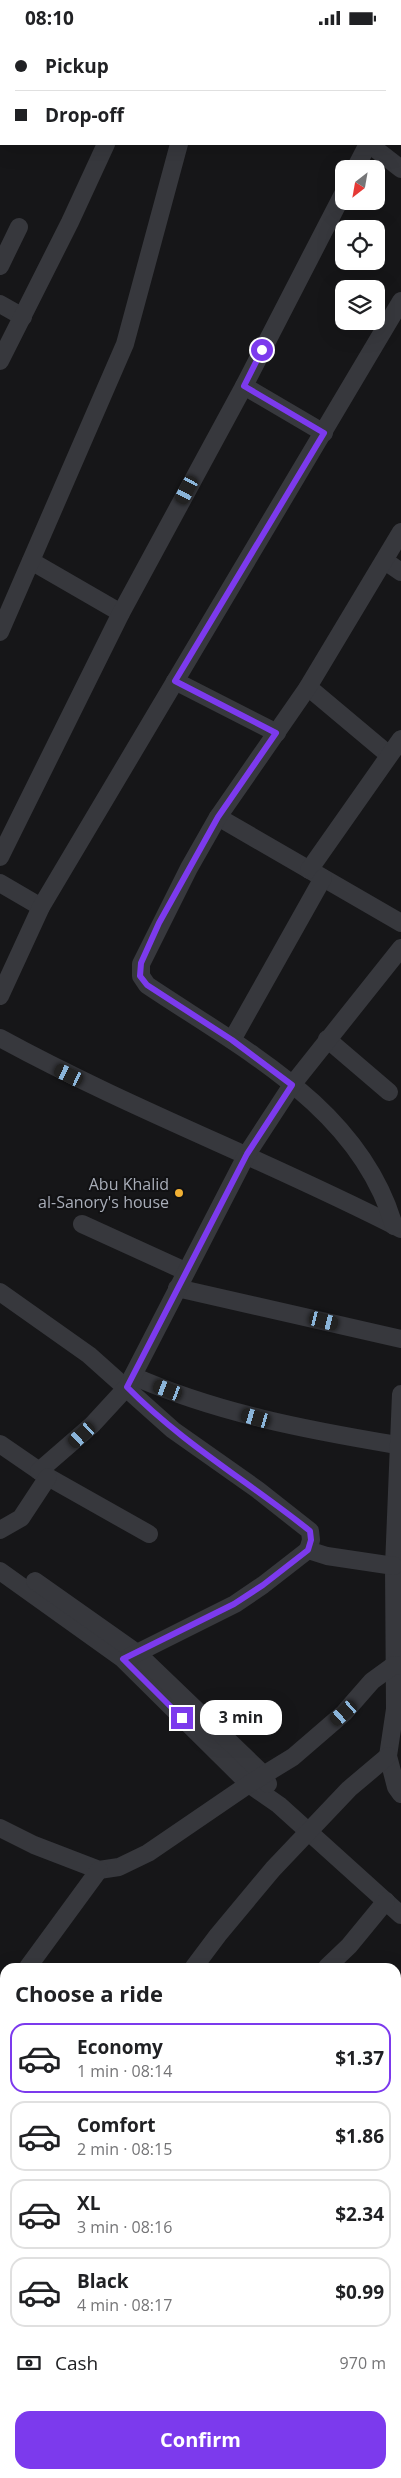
<!DOCTYPE html>
<html lang="en">
<head>
<meta charset="utf-8">
<style>
  body { margin:0; font-family:"Open Sans",sans-serif; background:#f2f2f2; color:#202124; height:100vh; display:flex; flex-direction:column; font-size:19px; white-space:nowrap }
  * { box-sizing:border-box; margin:0 }
  p { font-size:16px; color:#757577 }
  .icon { flex:none; width:28px; height:28px; fill:none; stroke:currentColor; stroke-width:2; stroke-linecap:round; stroke-linejoin:round }
  .map { position:relative; flex:1; overflow:hidden }
  .panel { position:absolute; left:0px; top:1928px; width:401px; height:516px; display:flex; flex-direction:column; background:#fff; border-radius:15px 15px 0 0; box-shadow:0 5px 20px #0002 }
  .panel>* { flex:none }
  .banner { position:absolute; left:0px; top:0px; width:401px; height:110px; box-shadow:0 5px 20px #0002; display:grid; align-content:center; height:110px; padding:0 15px; background:#fff }
  .needle { width:32px; rotate:211deg }
  .tools { position:absolute; left:335px; top:125px; display:grid; gap:10px }
  .tools a { display:grid; place-items:center; width:50px; height:50px; border-radius:10px; background:#fff; box-shadow:0 5px 20px #0002; font-size:25px }
  .end { position:absolute; width:22px; height:22px; margin:-11px; border:6px solid #7c3aed; background:#fff; box-shadow:0 0 0 2px #fff }
  .from { border-radius:50% }
  .bubble { position:absolute; height:35px; border-radius:15px; background:#fff; box-shadow:0 5px 20px #0002; font-size:16px; font-weight:700; line-height:35px; text-align:center }
  .car { position:absolute; width:15px; height:30px; margin:-15px -8px; border-radius:6px; box-shadow:0 0 4px 1px #0007; background:linear-gradient(#222 24%,#8ab4d8 0 40%,#222 0 76%,#8ab4d8 0 86%,#222 0) }
  .banner b { display:flex; align-items:center; gap:18px; height:48px; font-size:19px }
  .banner b+b { border-top:1px solid #e0e0e0 }
  .banner i { width:12px; height:12px; background:#202124 }
  ul { padding:0; list-style:none }
  li { display:flex; align-items:center; gap:15px; height:70px; margin:0 10px 8px; padding:0 5px; border:2px solid #e0e0e0; border-radius:15px }
  li div { flex:1 }
  li b { display:block; font-size:19px }
  li em { font-style:normal; font-weight:700 }
  li.active { border-color:#7c3aed }
  li>.icon { width:45px; height:45px; stroke-width:1.5 }
  h2 { padding:0 15px; font-size:22px; line-height:60px }
  .pay { display:flex; align-items:center; gap:12px; height:55px; padding:0 15px; font-size:19px }
  .pay p { margin-inline-start:auto }
  .button { display:flex; gap:10px; margin-top:auto; padding:10px 15px }
  .button a { flex:1; height:58px; border-radius:15px; background:#7c3aed; color:#fff; font-size:20px; font-weight:700; line-height:58px; text-align:center }
  .status { display:flex; justify-content:space-between; align-items:center; height:35px; padding:0 25px; background:#fff; direction:ltr }
  .status svg { height:14px; fill:currentColor }
  .map>svg:first-child { display:block }
  .lines { fill:none; stroke-linecap:round; stroke-linejoin:round }
  .minor { stroke:#37383d; stroke-width:18 }
  .route { stroke:#7c3aed; stroke-width:6 }
  .poi-dot { fill:#f2b134; stroke:#111113; stroke-width:2 }
  .labels { text-anchor:middle; stroke-width:4; stroke-linejoin:round; paint-order:stroke }
  .poi-label { font-size:16px; fill:#a8adb8; stroke:#111113; text-anchor:end }
</style>
</head>
<body>
<div class="status"><b>08:10</b><svg viewBox="0 0 49 12"><path d="M0 12V9h3v3zM5 12V6h3v6zM10 12V3h3v9zM15 12V0h3v12zM26 1h20v11H26zM47 4h2v5h-2z"/></svg></div>
<div class="map">
<svg width="401" height="2443" viewBox="0 0 401 2443">
  <rect width="100%" height="100%" fill="#161618"/>
  <g class="lines">
    <g class="minor">
      <path d="M85,0L88,1"/>
      <path d="M256,0L258,1"/>
      <path d="M16,1V0"/>
      <path d="M205,1V0"/>
      <path d="M374,1L375,0"/>
      <path d="M0,35L1,32"/>
      <path d="M400,86L401,84"/>
      <path d="M369,109L401,134"/>
      <path d="M355,134L368,109"/>
      <path d="M0,231L19,192"/>
      <path d="M0,269L23,282"/>
      <path d="M0,326L70,187L106,109"/>
      <path d="M244,351L324,398"/>
      <path d="M31,526L121,578"/>
      <path d="M385,526L401,537"/>
      <path d="M0,597L125,309L179,109"/>
      <path d="M175,646L277,698"/>
      <path d="M308,652L389,720"/>
      <path d="M218,782L401,888"/>
      <path d="M0,822L121,578L244,351L344,157"/>
      <path d="M309,835L401,704"/>
      <path d="M0,848L41,872"/>
      <path d="M0,961L41,872L401,266"/>
      <path d="M0,1003C130,1074 269,1126 401,1194"/>
      <path d="M327,1004L389,1057"/>
      <path d="M232,1005L323,843"/>
      <path d="M82,1189L185,1236"/>
      <path d="M394,1191C360,1073 242,1014 147,950L141,941V929L189,833L218,782L308,652L401,497"/>
      <path d="M177,1253L401,1304"/>
      <path d="M0,1257L89,1320L173,1395L258,1455L310,1496L311,1505L308,1515"/>
      <path d="M133,1341C217,1378 307,1395 397,1410"/>
      <path d="M401,1359L394,1531L395,1674L388,1721L396,1752L401,1759"/>
      <path d="M0,1409L48,1442L149,1499"/>
      <path d="M39,1436L92,1390L127,1352L247,1119L292,1050L401,913"/>
      <path d="M0,1495L21,1483L48,1442"/>
      <path d="M0,1536L123,1624L249,1749L279,1770L401,1880"/>
      <path d="M35,1546L137,1618L264,1740L268,1749"/>
      <path d="M129,1622L235,1569L263,1550L308,1515L327,1521L394,1531"/>
      <path d="M0,1793L34,1810L99,1835L119,1832L148,1818L249,1749L293,1722L344,1678L372,1646L394,1630L401,1631"/>
      <path d="M28,1932L99,1835"/>
      <path d="M194,1932L218,1900L273,1834L349,1754L388,1721"/>
      <path d="M327,1932L349,1911L386,1866"/>
      <path d="M0,1971L5,1964"/>
      <path d="M396,2090L401,2076"/>
      <path d="M0,2101L5,2103"/>
      <path d="M396,2120H401"/>
      <path d="M396,2215L401,2214"/>
      <path d="M0,2217H5"/>
      <path d="M396,2350L401,2348"/>
      <path d="M396,2405H401"/>
      <path d="M0,2416H5"/>
      <path d="M83,2439L87,2443"/>
      <path d="M137,2443L140,2439"/>
      <path d="M350,2443L351,2439"/>
    </g>
  </g>
  <g class="lines">
    <path class="route" d="M182,1683L123,1624L234,1569L263,1550L308,1515L311,1505L310,1496C249,1447 182,1408 127,1352L247,1119L292,1050L232,1005L147,950L140,941L141,928L159,888L218,782L276,698L175,646L324,398L244,351L262,315"/>
  </g>
  <circle class="poi-dot" cx="179" cy="1158" r="5"/>
  <g class="labels">
    <g class="poi-label">
      <text x="169" y="1155">Abu Khalid<tspan x="169" dy="18">al-Sanory's house</tspan></text>
    </g>
  </g>
</svg>
<div class="tools">
<a><svg class="needle" viewBox="-14 -14 28 28"><path d="M0-13l5 13h-10z" fill="#e53935"/><path d="M0 13l5-13h-10z" fill="#757577"/></svg></a>
<a><svg class="icon" aria-label="locate" viewBox="0 0 24 24"><circle cx="12" cy="12" r="6"/><path d="M12 2v4M12 18v4M2 12h4M18 12h4"/></svg></a>
<a><svg class="icon" aria-label="layers" viewBox="0 0 24 24"><path d="M12 4l9 5-9 5-9-5zM3 14l9 5 9-5"/></svg></a>
</div>
<i class="end from" style="left:262px;top:315px"></i>
<i class="end" style="left:182px;top:1683px"></i>
<div class="bubble" style="left:200px;top:1665px;width:82px">3 min</div>
<i class="car" style="left:187px;top:455px;rotate:208deg"></i>
<i class="car" style="left:69px;top:1040px;rotate:296deg"></i>
<i class="car" style="left:324px;top:1286px;rotate:104deg"></i>
<i class="car" style="left:168px;top:1355px;rotate:291deg"></i>
<i class="car" style="left:256px;top:1383px;rotate:286deg"></i>
<i class="car" style="left:82px;top:1400px;rotate:228deg"></i>
<i class="car" style="left:344px;top:1678px;rotate:229deg"></i>
<div class="banner">
<b><i class="from"></i>Pickup</b>
<b><i></i>Drop-off</b>
</div>
<section class="panel">
<h2>Choose a ride</h2>
<ul>
<li class="active"><svg class="icon" aria-label="car" viewBox="0 0 24 24"><path d="M5 17H2v-5l4-1 3-4h7l3 4 3 1v5h-3M9 17h6M6 11h13"/><circle cx="7" cy="17" r="2"/><circle cx="17" cy="17" r="2"/></svg><div><b>Economy</b><p>1 min · 08:14</p></div><em>$1.37</em></li>
<li><svg class="icon" aria-label="car" viewBox="0 0 24 24"><path d="M5 17H2v-5l4-1 3-4h7l3 4 3 1v5h-3M9 17h6M6 11h13"/><circle cx="7" cy="17" r="2"/><circle cx="17" cy="17" r="2"/></svg><div><b>Comfort</b><p>2 min · 08:15</p></div><em>$1.86</em></li>
<li><svg class="icon" aria-label="car" viewBox="0 0 24 24"><path d="M5 17H2v-5l4-1 3-4h7l3 4 3 1v5h-3M9 17h6M6 11h13"/><circle cx="7" cy="17" r="2"/><circle cx="17" cy="17" r="2"/></svg><div><b>XL</b><p>3 min · 08:16</p></div><em>$2.34</em></li>
<li><svg class="icon" aria-label="car" viewBox="0 0 24 24"><path d="M5 17H2v-5l4-1 3-4h7l3 4 3 1v5h-3M9 17h6M6 11h13"/><circle cx="7" cy="17" r="2"/><circle cx="17" cy="17" r="2"/></svg><div><b>Black</b><p>4 min · 08:17</p></div><em>$0.99</em></li>
</ul>
<div class="pay"><svg class="icon" aria-label="cash" viewBox="0 0 24 24"><path d="M3 7h18v10H3z"/><circle cx="12" cy="12" r="2"/></svg>Cash<p>970 m</p></div>
<div class="button"><a>Confirm</a></div>
</section>
</div>
</body>
</html>
